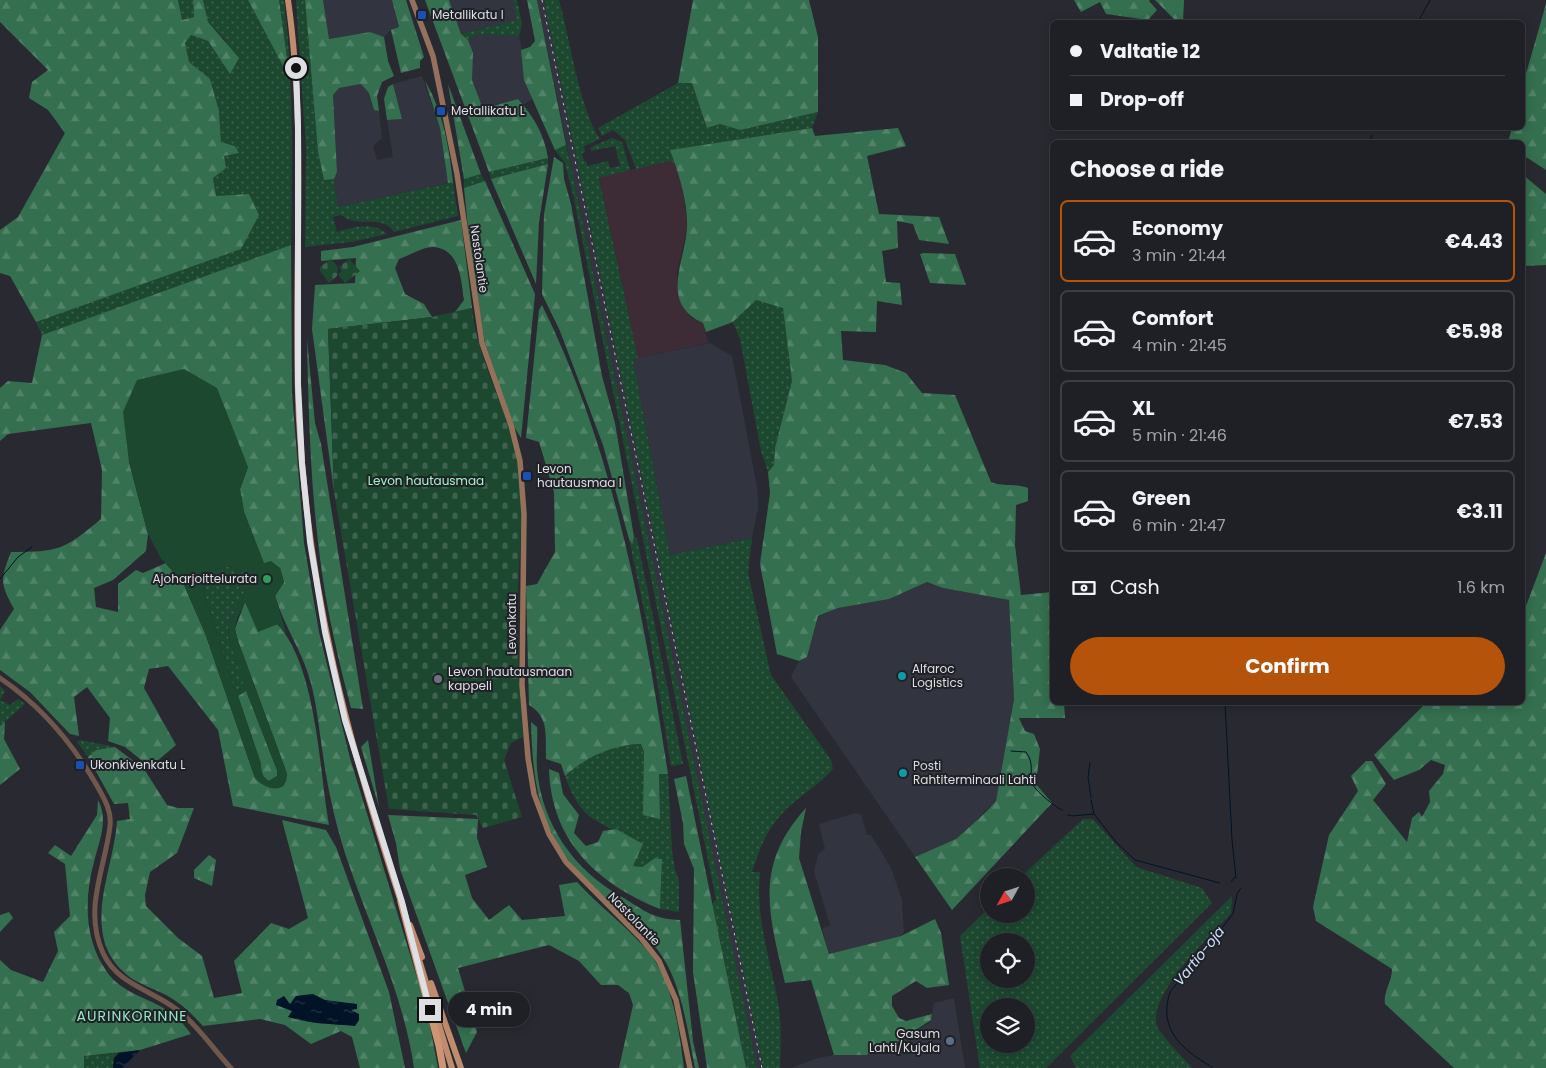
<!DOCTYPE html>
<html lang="en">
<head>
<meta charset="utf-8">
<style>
  body { margin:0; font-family:Poppins,sans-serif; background:#2c2d32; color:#f1f3f6; height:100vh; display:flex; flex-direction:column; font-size:19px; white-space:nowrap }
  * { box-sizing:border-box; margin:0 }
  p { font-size:16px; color:#a1a3a7 }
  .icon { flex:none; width:28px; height:28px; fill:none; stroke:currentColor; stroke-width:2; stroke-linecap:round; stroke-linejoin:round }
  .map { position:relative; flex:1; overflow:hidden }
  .side { position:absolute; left:1050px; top:140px; width:475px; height:565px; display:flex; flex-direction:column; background:#1f2025; border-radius:8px; box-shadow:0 2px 12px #0003,0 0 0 1px #3c3e42 }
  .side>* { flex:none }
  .top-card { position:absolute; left:1050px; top:20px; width:475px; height:110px; border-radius:8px; box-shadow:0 2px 12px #0003,0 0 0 1px #3c3e42; display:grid; align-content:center; height:110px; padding:0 20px; background:#1f2025 }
  .needle { width:32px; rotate:230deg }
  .controls { position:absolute; left:980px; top:868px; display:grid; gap:10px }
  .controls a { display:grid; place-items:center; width:55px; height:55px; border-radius:50%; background:#1f2025; box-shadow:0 2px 12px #0003,0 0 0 1px #3c3e42; font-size:25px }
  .end { position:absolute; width:22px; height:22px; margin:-11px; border:6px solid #dedfe3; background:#111; box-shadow:0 0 0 2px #111 }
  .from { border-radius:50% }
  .bubble { position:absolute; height:35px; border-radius:18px; background:#1f2025; box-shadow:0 2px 12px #0003,0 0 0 1px #3c3e42; font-size:16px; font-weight:700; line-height:35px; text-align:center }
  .top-card b { display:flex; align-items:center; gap:18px; height:48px; font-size:19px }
  .top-card b+b { border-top:1px solid #3c3e42 }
  .top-card i { width:12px; height:12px; background:#f1f3f6 }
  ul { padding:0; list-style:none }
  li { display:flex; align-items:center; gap:15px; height:82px; margin:0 10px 8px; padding:0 10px; border:2px solid #3c3e42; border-radius:8px }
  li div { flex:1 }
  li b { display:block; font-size:19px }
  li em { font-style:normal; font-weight:700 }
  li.current { border-color:#b45309 }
  li>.icon { width:45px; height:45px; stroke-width:1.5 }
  h2 { padding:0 20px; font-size:22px; line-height:60px }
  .pay { display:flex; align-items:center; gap:12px; height:55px; padding:0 20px; font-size:19px }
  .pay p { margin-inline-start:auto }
  .primary-button { display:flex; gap:10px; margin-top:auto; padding:10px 20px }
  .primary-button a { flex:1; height:58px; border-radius:30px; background:#b45309; color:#fff; font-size:20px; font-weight:700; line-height:58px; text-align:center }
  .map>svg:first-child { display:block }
  .commercial { fill:#3d2c36 }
  .built { fill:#32343f }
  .grass { fill:url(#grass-dots); fill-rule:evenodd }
  .forest { fill:url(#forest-firs) }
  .cemetery { fill:url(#cemetery-stones) }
  .green { fill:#1c4830; fill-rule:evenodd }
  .water { fill:url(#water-ripples) }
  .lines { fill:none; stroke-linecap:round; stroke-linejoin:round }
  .stream { stroke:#011327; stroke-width:1 }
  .tertiary { stroke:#6f584b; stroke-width:5 }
  .secondary { stroke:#95715c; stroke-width:5.5 }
  .trunk { stroke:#c08c6e; stroke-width:6 }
  .motorway { stroke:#cd9574; stroke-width:7 }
  .rail { stroke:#c6c7cb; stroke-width:1; stroke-dasharray:2.5 5; stroke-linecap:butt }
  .route { stroke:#dedfe3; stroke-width:6 }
  .transit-dot { fill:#1a4fb4; stroke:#202127; stroke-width:2 }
  .leisure-dot { fill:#2e9e5b; stroke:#202127; stroke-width:2 }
  .culture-dot { fill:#0f9aa8; stroke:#202127; stroke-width:2 }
  .worship-dot { fill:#6b7280; stroke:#202127; stroke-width:2 }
  .service-dot { fill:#5c6f8a; stroke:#202127; stroke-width:2 }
  .labels { text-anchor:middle; stroke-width:4; stroke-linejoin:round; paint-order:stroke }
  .poi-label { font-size:12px; fill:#dedfe3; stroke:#202127; text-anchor:start }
  .street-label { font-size:12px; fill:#dedfe3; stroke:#202127 }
  .park-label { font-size:12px; fill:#a0f9c5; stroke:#202127 }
  .water-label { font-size:14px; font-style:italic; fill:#cbe3fd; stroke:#202127 }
  .neighbourhood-label { font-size:14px; letter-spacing:1px; fill:#92e8c2; stroke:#202127 }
</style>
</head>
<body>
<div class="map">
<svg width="1546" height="1068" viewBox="0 0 1546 1068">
  <defs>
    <pattern id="grass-dots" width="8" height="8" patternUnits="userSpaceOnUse" patternTransform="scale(1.25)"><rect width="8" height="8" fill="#1c4830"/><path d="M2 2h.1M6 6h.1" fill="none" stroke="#3d624e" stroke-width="1.8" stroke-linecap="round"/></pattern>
    <pattern id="forest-firs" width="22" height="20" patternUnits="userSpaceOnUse" patternTransform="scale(1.25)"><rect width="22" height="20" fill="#346f4f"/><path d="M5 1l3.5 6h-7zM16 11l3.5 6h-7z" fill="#518368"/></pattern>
    <pattern id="cemetery-stones" width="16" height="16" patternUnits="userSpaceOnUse" patternTransform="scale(1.25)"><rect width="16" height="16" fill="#1c4830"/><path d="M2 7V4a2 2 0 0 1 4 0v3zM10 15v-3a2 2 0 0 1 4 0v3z" fill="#3d624e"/></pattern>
    <pattern id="water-ripples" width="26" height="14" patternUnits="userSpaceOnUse" patternTransform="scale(1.25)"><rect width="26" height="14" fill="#011327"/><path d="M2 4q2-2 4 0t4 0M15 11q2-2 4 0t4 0" fill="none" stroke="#263546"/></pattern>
  </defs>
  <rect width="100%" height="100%" fill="#292a31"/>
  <path class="commercial" d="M669,161L675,163L681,178L686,215L687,229L677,272L678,290L684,309L691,318L703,323L708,343L638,358L599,177Z"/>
  <g class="built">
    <path d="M323,0H392L399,28L391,30L384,37L370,32L328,39Z"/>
    <path d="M449,0H513L518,20L461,34Z"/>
    <path d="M537,0H544L763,1068H757L745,1013Z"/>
    <path d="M476,34L519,36L532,99L523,105L518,99L483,110L472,80L468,40Z"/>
    <path d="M422,76L440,128L448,183L338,207L334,179L337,172L333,95L339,88L361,84L369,93L374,110L379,111L382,138L373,146L377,160L393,157L387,120L402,119L393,84Z"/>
    <path d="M710,343L732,356L757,487L758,507L752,538L670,555L633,359Z"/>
    <path d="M927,582L943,588L1009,600L1014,699L996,801L956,839L915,857L791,677L799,661L807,657L818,617L838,608L889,599Z"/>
    <path d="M856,813L861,815L867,835H871L891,868L902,900L904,932L901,936L829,954L822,929L830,925L814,871L818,854L825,849L819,824Z"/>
    <path d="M954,998L965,1068H791L818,1058L834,1055H866L883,1049L928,1024L931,1020L934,1003Z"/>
  </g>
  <g class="grass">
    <path d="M178,0H193L194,17L181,20Z"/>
    <path d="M203,0H248L290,78L279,0H284C294,81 292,163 291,245L42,335L36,322L241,248L216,196L213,177L224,156L239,153L235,146L221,142L219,111L210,80L189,62L185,43L190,35L208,41L230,74L226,41L208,22Z"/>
    <path d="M296,0H305L318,152L324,180L334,179L338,207L453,182L458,216L394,232C383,216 366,225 350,220C347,219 343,216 340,215L333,217L337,232C352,227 374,221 387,234L351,242L305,247L306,149Z"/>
    <path d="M513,0H517L522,24L519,36L477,34L468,40L461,34L517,20Z"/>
    <path d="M544,0H559C570,38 579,108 600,139L584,146L585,152L582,153L584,161H586L587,166L608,161L610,168L620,166L615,146L591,151V147L612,138L622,142L630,170L599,178L638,358L633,359L670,555L752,538L748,573L771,675L831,760L833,769C817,787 795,798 780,816C765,832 759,852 752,872H760C755,917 770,958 778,1002C782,1024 781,1046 780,1068H763Z"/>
    <path d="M678,83H692L707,128L720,124L740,130L818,112L812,128L671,150L675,163L669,161L636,169L625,140L613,130L602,136L598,128Z"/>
    <path d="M566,145L570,161L757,1068H746L712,905L716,899L574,199L565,163L555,150Z"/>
    <path d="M548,158V164L491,179L489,172Z"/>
    <path d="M481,174L485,181L464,188V179Z"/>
    <path d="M756,299L783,307L792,381L775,448L774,465L768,472L761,451L740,339L733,323Z"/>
    <path d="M634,537L637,538L683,764L671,766L650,638L629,539L632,544Z"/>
    <path d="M226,566L238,569L251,579L229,623L228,635L244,683L239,691L234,688L232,681L204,593C205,578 211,570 226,566Z"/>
    <path d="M0,686L5,691L0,700L10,705L18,699L25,704L0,726Z"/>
    <path d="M80,740L115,747L96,750L88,757L77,742Z"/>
    <path d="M641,743L660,818L659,774H668L672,851L675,870L679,881V912L660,909L662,859L655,858L641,867L633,866L616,829C610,830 608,827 602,824C581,814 573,798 565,776C584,757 614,744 641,743Z"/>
    <path d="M1083,819H1093L1136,867L1202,888L1212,903L1046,1068H980L960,936L989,908V914H1026V876H1022ZM989,941H1026V979H989ZM989,1006H1026V1044H989Z"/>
    <path d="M1232,896L1231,913C1211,935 1147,995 1157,1026C1160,1034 1185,1060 1192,1068H1076L1070,1056Z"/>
    <path d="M119,1053L114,1058L113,1068H84V1056Z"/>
  </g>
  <g class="forest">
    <path d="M0,0H178L182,20L194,17L193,0H203L208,22L239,58L230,74L208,41L191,35L185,43L189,62L210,79L219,111L221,142L235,146L239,153L224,156L226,168L213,178L216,196L249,194L259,215L241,249L36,322L10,276L0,273V230L18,217L65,133L48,110L29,98L32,82L48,70L0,22Z"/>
    <path d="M248,0H279L290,79Z"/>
    <path d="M305,0H323L329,39L370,32L384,37L388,61L394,76L382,82L377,96L379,111L374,110L369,93L361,84L339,88L333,95L337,172L334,179L324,180L318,152Z"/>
    <path d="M392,0H406L424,57L420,61V68L401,73L391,30L399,27Z"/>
    <path d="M425,0H449L461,34L468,40L473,53L472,80L483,109L518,99C534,117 544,134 548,158L489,172Z"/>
    <path d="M527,0H537L566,145L555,150L524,80L521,50L530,47L535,41Z"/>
    <path d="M693,0H809L818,37V112L740,130L720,124L707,128L692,83H678Z"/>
    <path d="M1074,0H1150L1149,1L1157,10L1148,20L1106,14L1100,2L1081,12Z"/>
    <path d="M1155,0H1184L1183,22L1175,20Z"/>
    <path d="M1546,4V170L1523,155L1522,142H1508L1512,128H1522L1523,84Z"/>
    <path d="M425,81C443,111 449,147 453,182L448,183L440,128Z"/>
    <path d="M393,84L402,119L387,120L384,99L388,87Z"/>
    <path d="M448,84L478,166L481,174L464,179Z"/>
    <path d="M812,128L815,136L898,128L906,146L867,156L879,214L939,217L949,244L919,240L913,224L897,221L898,248L882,251L886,282L900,283L902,305L877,301L876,332L841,331L843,360L885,365L906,373L922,393L955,395L991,482C1002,487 1015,483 1028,488V501L1016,505L1015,545L1021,595L1052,592V702L1064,703L1065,718H1019L1025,731L1034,734L1040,749L1036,784L1052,803L952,910L915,857L956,839L987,811L996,801L1014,699L1009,600L943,588L927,582L889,599L838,608L818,616L807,657L799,661L777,654L760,564L770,493L768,472L774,465L775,448L792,381L783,308L756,300L733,322L706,332L703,323C659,303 685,262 687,228C688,202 679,174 670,150Z"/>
    <path d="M554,157L563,163L564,179L571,204L602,376L615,423L634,537L632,544L629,539L603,445L560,331L542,294L544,214Z"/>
    <path d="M548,164L539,222L536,284L491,179Z"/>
    <path d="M1522,174L1546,194V265L1523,266Z"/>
    <path d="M485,181L535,294L521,438L514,427L485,343L471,258L464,188Z"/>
    <path d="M461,220L472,308L455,312L464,300C461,279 460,249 433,247C423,247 408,256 399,259L395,268L405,294L424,304L432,317L328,329L334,492L312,329L315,285L355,283L356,258L321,261V251L353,247Z"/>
    <path d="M291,245L292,393L304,543L319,632L350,758L427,1010L438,1068H414C403,993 372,933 348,862C336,827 328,791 323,755C319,730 317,704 310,680C302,651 284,626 275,596L284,582L280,568L264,564L244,512L240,489L248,467L129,462L148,534L146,551L113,580L94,588L96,607L118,612V584L136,570L143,573L166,563L184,585L205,633L255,778L283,785L287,775L286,771L238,641L235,629L245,602C255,609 270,616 279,626C317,670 319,769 329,825L233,806L218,730L168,666L149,669L144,688L176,745L150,767L125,747L108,741L110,718L87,687L74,697L79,736L70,734L30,692L0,670V630L14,609C0,583 0,580 11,552C59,552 64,550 101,519L102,470L91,423L8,434L0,441V388L8,381L32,383L42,335Z"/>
    <path d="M924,253L955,254L966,285L930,283L920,254Z"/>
    <path d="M542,305C614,450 644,616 668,774H659L660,819L643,815L644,752L641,744C614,744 584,758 565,776L561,764L546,759C545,736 550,718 529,705L526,586L537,584L555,552L554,492L539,442L526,438L539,310Z"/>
    <path d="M307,339L315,423L321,444L363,709L351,708C345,685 339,662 334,638C312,540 309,439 307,339Z"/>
    <path d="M1546,553V1068H1454L1385,1004C1383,992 1392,982 1392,969L1316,921L1313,907L1329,835L1358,791L1351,776L1366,761H1372L1386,784L1373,800L1407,842L1412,818L1419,812L1422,817L1430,802L1429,791L1443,774L1445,765L1431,760L1419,770L1394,780L1374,755L1426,703L1522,702L1523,614Z"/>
    <path d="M246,690L277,770V776L269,781C262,777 261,772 261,764L238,696Z"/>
    <path d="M5,722L4,739L20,769L0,785V726Z"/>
    <path d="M531,722L537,727C538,741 536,755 537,769C542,825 574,870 622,897C645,911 653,919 680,920L693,1041L699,1068H695C687,1029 682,981 657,949C639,927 616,910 596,891C542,839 533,795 531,722Z"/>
    <path d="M368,740L379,807L361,747Z"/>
    <path d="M115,747L144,769L167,805L178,808H194L177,853L150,872L145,895L146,906L178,938L202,956L214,998L242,993L234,961L271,923L289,929L308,918L282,820L326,830L336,847L389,992L405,1068H360L352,1037L341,1031L311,1044L285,1025L260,1019L203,1026C192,1014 181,1003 166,995C154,989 142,985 131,978C76,938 114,872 117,821L130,819L128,803L114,804L88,757L96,750Z"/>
    <path d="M549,769L559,773L563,794L579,815L574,833L586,846L598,842L603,831L616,829L643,844L633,866L642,867L655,858L662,859L660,909C596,883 551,840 549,769Z"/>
    <path d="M686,776L746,1068H707L693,972L694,869L684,844L683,823L674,779Z"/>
    <path d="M98,800C109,820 99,841 94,862C84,898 84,940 107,972C122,993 146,997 167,1010C177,1016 184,1025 191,1034L140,1050L84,1056V1068H0V960L11,970L43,982L58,951L54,932L70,916L65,864L48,853L55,845L71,856L97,815Z"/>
    <path d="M806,808L801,832L799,858L829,954L901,936L935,919L941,933L949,985L927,988L916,981L892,996V1006L899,1018L906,1021L932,1014L931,1020L896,1043L866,1055H834L811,980L785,983C769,915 753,866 806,808Z"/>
    <path d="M388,815L478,819L477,838L487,867L465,875L472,898L489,920L509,905L522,920L565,916L559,885L577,882C599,906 625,925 646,949C673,979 679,1030 684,1068H619L633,1005L629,993L618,985H601L579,961L549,945L458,968L477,1032L466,1053L400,869L396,843Z"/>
    <path d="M209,855L216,860L212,886L194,878V870Z"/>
    <path d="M9,912L13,918L0,932V915Z"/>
  </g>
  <g class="cemetery">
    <path d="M331,259L338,267L337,276L329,283L320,271V267Z"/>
    <path d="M349,259L360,271L345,283L338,274L342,271L339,267Z"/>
    <path d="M472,308C477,361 508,408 518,460C525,503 519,550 518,593C517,643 519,688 523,737L511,743L504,760L522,817L483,828L476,815L389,809L334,492L328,329L432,317Z"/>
  </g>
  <path class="green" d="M184,369L217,388L248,467L240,489L244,512L264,563L271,561L280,568L284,582L275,596L286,633L285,634L278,624L258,632L245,602L237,619L235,629L238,641L286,771C291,793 268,793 255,778L205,633L184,585L160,557L148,534L129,462L123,412L137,380ZM226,566L238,569L251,579L229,623L228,635L243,683L239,691L235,688L232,681L204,593C205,578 211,570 226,566ZM246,691L277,770V776L269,781C262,777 261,772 261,764L238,696Z"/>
  <g class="water">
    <path d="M313,994L325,1000L357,1004V1009L351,1010L359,1014V1020L355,1026C332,1024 310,1024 288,1017L292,1011L276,1005L277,1000L284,996L290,1004L296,996Z"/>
    <path d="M140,1050L122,1068H113L114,1058L119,1053Z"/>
  </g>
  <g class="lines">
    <g class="stream">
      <path d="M1418,22L1430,0"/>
      <path d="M1369,142L1372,135"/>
      <path d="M0,579L18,557L32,547"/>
      <path d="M1225,702L1232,840L1236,878"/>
      <path d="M1011,751L1026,752C1033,762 1031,768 1031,780C1031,788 1055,807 1062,810"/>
      <path d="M1090,763L1088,777L1091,797"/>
      <path d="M1091,800L1094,814"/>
      <path d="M1068,815L1072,816L1094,814L1116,842L1135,860L1220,883"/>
      <path d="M1231,882L1235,877"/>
      <path d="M1212,1067C1181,1049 1158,1029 1170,992L1233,914L1237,894L1241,888"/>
    </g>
    <path class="tertiary" d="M0,678C41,706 71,741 96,784C103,797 112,810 110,826C105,869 83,909 103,953C118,986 154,990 180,1012C199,1027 214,1050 231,1068"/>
    <path class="secondary" d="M412,0L433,56L457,174L482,343L511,425L520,461L524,514L522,685L528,758L534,794L549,834L566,862L641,938L659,961L676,1000L690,1068"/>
    <g class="trunk">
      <path d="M288,0C308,139 292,280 299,420C308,592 348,742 402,905"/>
      <path d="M410,925L422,957"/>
      <path d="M418,956L452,1068"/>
      <path d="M431,983L461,1068"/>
    </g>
    <path class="motorway" d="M401,902L439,1046L443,1068"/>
    <path class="rail" d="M542,0L762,1068"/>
  </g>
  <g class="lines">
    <path class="route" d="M296,68L298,126V384L302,463L310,542L325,632L345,720L402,902L430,1010"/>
  </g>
  <g class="transit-dot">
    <rect x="417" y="10" width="10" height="10" rx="2.5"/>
    <rect x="436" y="106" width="10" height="10" rx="2.5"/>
    <rect x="522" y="471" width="10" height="10" rx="2.5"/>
    <rect x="75" y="760" width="10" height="10" rx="2.5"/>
  </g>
  <circle class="leisure-dot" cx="267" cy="579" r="5"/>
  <g class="culture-dot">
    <circle cx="902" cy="676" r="5"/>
    <circle cx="903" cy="773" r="5"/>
  </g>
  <circle class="worship-dot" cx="438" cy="679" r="5"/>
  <circle class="service-dot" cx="950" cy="1041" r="5"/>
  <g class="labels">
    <g class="poi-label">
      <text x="432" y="19">Metallikatu I</text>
      <text x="451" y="115">Metallikatu L</text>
      <text x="537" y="473">Levon<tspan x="537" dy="14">hautausmaa I</tspan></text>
      <text x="257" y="583" text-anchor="end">Ajoharjoittelurata</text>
      <text x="912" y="673">Alfaroc<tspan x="912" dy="14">Logistics</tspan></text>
      <text x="448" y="676">Levon hautausmaan<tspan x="448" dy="14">kappeli</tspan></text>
      <text x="90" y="769">Ukonkivenkatu L</text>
      <text x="913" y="770">Posti<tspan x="913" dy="14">Rahtiterminaali Lahti</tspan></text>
      <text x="940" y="1038" text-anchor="end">Gasum<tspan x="940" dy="14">Lahti/Kujala</tspan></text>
    </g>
    <g class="street-label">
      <text transform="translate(479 259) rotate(82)" y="4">Nastolantie</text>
      <text transform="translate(512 624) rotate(-90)" y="4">Levonkatu</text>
      <text transform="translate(634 919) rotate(46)" y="4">Nastolantie</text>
    </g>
    <g class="park-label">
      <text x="426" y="485">Levon hautausmaa</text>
    </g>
    <g class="water-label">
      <text transform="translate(1199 956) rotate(-51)" y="5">Vartio-oja</text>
    </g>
    <g class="neighbourhood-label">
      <text x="132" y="1021">AURINKORINNE</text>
    </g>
  </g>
</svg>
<div class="controls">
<a><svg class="needle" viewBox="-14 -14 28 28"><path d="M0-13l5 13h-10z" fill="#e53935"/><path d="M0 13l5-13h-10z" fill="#a1a3a7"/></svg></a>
<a><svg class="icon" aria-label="locate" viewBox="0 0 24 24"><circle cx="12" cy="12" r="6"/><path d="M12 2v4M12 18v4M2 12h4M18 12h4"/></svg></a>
<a><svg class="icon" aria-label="layers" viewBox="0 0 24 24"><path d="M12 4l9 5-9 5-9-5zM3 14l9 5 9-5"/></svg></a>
</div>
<i class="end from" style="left:296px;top:68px"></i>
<i class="end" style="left:430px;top:1010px"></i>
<div class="bubble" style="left:448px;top:992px;width:82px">4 min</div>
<div class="top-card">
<b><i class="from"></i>Valtatie 12</b>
<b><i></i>Drop-off</b>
</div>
<section class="side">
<h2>Choose a ride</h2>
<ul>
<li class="current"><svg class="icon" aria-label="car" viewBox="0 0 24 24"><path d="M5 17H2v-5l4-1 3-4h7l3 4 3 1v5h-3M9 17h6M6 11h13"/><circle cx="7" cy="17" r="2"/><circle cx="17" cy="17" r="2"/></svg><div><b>Economy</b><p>3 min · 21:44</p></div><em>€4.43</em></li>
<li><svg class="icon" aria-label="car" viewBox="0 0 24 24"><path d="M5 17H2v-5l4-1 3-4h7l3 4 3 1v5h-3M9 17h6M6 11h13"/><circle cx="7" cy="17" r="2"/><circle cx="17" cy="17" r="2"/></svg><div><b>Comfort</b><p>4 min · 21:45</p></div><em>€5.98</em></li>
<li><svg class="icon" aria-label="car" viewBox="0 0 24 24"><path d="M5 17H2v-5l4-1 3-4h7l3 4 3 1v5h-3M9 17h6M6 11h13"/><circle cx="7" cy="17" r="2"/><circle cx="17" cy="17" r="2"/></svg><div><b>XL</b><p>5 min · 21:46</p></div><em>€7.53</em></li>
<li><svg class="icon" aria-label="car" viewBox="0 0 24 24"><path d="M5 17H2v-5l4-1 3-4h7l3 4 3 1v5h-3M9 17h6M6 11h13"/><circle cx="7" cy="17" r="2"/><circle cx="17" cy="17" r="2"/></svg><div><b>Green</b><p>6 min · 21:47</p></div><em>€3.11</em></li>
</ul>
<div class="pay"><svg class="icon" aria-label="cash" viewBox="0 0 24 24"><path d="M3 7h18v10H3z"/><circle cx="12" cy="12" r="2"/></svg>Cash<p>1.6 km</p></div>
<div class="primary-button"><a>Confirm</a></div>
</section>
</div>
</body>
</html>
